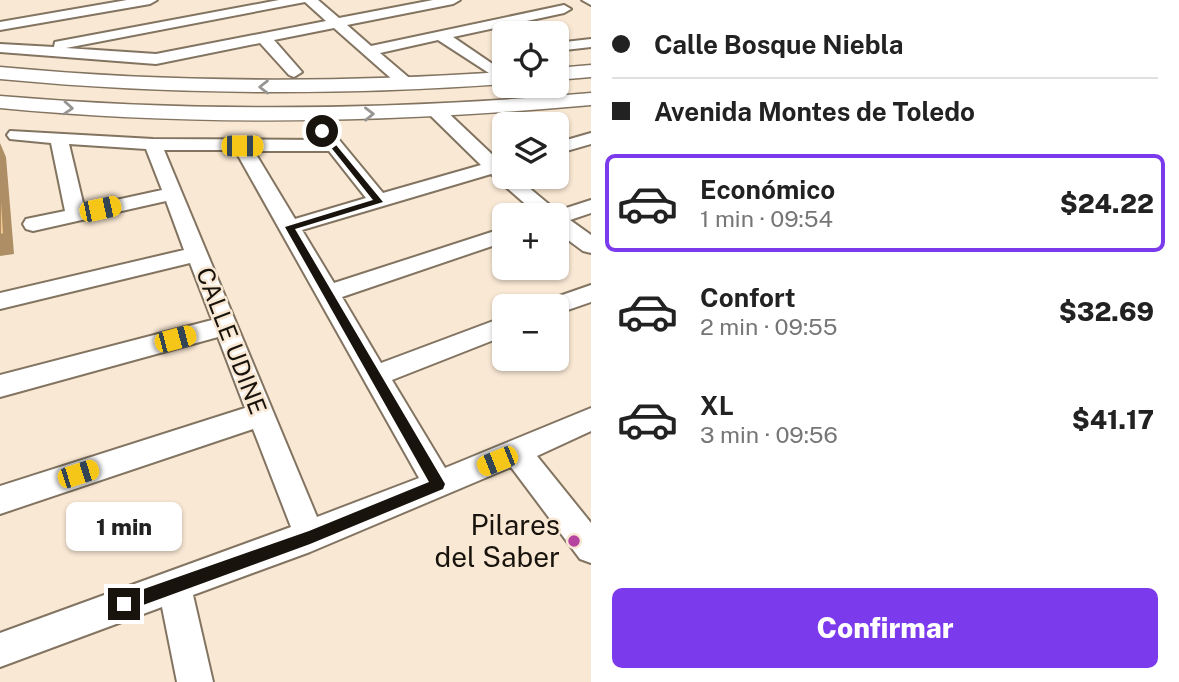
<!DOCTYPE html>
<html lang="es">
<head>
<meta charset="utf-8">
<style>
  body { margin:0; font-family:"Public Sans",sans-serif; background:#f6f6f6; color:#222; height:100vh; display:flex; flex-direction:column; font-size:26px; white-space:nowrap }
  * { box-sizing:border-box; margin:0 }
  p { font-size:23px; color:#767676 }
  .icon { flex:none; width:38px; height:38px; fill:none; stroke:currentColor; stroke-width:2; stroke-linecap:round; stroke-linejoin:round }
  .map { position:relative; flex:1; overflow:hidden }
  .sheet { display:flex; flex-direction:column; background:#fff; width:588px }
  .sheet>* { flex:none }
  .banner { display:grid; align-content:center; height:154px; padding:0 21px; background:#fff }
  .tools { position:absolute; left:492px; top:21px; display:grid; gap:14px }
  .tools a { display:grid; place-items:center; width:77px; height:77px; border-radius:10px; background:#fff; box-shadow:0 2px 5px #0004; font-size:35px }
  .end { position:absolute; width:32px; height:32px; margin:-16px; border:9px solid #18130c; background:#fff; box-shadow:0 0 0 4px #fff }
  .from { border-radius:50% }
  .bubble { position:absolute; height:49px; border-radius:10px; background:#fff; box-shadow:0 2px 5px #0004; font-size:23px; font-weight:800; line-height:49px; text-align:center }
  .car { position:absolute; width:21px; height:42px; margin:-21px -10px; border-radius:9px; box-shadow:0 0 5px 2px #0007; background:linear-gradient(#f5c518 24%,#345 0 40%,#f5c518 0 76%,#345 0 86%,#f5c518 0) }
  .banner b { display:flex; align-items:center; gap:24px; height:66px; font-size:26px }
  .banner b+b { border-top:2px solid #e0e0e0 }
  .banner i { width:18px; height:18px; background:#222 }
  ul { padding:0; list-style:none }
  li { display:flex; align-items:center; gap:21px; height:98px; margin:0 14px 10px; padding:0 7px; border:4px solid transparent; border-radius:10px }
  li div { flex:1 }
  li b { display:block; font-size:26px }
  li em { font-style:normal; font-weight:800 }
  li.current { border-color:#7c3aed }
  li>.icon { width:63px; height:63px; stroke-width:1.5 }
  .cta { display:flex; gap:14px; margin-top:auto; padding:14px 21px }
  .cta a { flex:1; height:80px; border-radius:10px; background:#7c3aed; color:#fff; font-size:28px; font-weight:800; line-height:80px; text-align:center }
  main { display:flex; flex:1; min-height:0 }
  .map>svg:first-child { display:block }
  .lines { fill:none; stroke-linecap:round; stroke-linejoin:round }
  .minor-casing { stroke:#827461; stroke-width:4 }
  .major-casing { stroke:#827461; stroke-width:3 }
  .minor { fill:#fff; fill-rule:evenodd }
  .major { fill:#fff; fill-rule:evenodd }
  .shaded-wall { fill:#ae8e65 }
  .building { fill:#f8cb90; stroke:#ae8e65; stroke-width:2 }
  .oneway { stroke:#979592 }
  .route { fill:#18130c }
  .poi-dot { fill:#b444a0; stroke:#f9e8d4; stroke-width:2.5 }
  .labels { text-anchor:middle; stroke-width:5; stroke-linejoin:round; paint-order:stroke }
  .street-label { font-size:24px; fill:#18130c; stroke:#f9e8d4 }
  .near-poi-label { font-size:28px; fill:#18130c; stroke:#f9e8d4; text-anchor:end }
</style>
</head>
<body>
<main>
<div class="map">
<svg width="591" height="682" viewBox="0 0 591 682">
  <rect width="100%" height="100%" fill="#f9e8d4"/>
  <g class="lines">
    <defs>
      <g id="minor">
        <path d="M127,0H157L150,4L0,30V22Z"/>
        <path d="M279,0H318L339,18L433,0H460L453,4L347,25L371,46L564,5L571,9L564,13L453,37L497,67L500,70L492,75L438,40L380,53L414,82L416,85L414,88H402L334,28L274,40L302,72L294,77L289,75L260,43L156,64L0,52V44L54,47L55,42L60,41ZM305,2L326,21L156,54L66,48Z"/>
        <path d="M582,0H591V5Z"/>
        <path d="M591,39V47L556,51V43Z"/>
        <path d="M437,107L443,108L498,160L504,158V177H516L557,211L591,200V213L570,220L591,235V253L583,251L556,231V215H538L491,174L302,230L334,283L504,228V242L342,297L381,363L504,317V336L392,380L445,468L591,408V431L537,456L591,523V563L580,559L511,467L310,552L193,595L213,682H177L162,607L0,667V633L291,527L253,429L0,514V486L245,408L218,337L0,397V375L212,320L190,263L0,309V293L184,250L166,201L33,231L26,229L23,224L26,219L65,211L51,143L10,139L7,135L10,131L153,139L321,140L316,134L325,129L331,130L383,193L481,165L431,116L429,112ZM69,144L146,149L162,190L84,207ZM164,150H235L419,478L317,517ZM254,151H329L366,198L295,219Z"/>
        <path d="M591,133V144L556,154V143Z"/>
        <path d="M591,285V302L556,314V306H544L548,300Z"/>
      </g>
      <g id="major">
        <path d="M591,65V77L556,80V68Z"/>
        <path d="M0,67C168,83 335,83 504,72V84C335,96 168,95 0,79Z"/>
        <path d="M591,93V105C393,123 198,127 0,108V96C198,113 393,110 591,93Z"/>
      </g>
    </defs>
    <use href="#minor" class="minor-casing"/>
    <use href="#major" class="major-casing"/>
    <use href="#minor" class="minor"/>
    <use href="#major" class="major"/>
  </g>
  <path class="shaded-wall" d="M0,143L6,157L14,254L0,256Z"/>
  <path class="building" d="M0,169L4,234L0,235Z"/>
  <defs><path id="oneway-chevron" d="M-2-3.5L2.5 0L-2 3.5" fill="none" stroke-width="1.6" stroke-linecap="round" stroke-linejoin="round" transform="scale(1.75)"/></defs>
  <g class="oneway">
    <use href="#oneway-chevron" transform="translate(264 87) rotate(-180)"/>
    <use href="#oneway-chevron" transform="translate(68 108) rotate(4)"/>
    <use href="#oneway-chevron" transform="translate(369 114) rotate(-1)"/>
  </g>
  <path class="route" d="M322,128L383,202L295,229L445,484L443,489L310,544L124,612L118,609L116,604L118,598L124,596L309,531L429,482L285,227L373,200L318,131Z"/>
  <circle class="poi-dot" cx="574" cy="541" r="7"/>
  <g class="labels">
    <g class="street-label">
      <text transform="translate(231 341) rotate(69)" y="8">CALLE UDINE</text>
    </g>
    <g class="near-poi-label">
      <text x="560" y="535">Pilares<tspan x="560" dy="32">del Saber</tspan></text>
    </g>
  </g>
</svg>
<div class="tools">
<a><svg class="icon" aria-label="locate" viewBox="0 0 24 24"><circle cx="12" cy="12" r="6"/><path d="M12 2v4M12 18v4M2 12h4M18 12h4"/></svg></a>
<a><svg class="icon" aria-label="layers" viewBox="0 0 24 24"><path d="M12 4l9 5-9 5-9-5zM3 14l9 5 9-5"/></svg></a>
<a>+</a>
<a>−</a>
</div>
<i class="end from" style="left:322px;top:131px"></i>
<i class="end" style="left:124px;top:604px"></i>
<div class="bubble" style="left:66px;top:502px;width:116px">1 min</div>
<i class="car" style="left:242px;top:146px;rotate:90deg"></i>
<i class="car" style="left:100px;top:209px;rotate:78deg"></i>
<i class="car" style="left:175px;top:339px;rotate:75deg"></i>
<i class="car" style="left:497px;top:461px;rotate:248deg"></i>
<i class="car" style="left:78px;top:474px;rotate:72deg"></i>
</div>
<section class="sheet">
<div class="banner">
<b><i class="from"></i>Calle Bosque Niebla</b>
<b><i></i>Avenida Montes de Toledo</b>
</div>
<ul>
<li class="current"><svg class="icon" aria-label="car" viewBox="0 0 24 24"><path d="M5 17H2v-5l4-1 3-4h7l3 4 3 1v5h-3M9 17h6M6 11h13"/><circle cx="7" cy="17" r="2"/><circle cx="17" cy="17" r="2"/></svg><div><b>Económico</b><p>1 min · 09:54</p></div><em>$24.22</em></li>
<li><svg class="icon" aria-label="car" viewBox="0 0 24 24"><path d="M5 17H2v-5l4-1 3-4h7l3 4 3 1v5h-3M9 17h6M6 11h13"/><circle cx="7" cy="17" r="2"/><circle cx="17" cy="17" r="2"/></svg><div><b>Confort</b><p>2 min · 09:55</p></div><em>$32.69</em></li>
<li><svg class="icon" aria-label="car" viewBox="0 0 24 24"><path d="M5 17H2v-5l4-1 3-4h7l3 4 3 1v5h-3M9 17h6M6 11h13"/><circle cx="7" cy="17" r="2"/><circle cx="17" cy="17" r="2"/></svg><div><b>XL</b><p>3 min · 09:56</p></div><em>$41.17</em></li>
</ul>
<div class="cta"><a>Confirmar</a></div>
</section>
</main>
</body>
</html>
